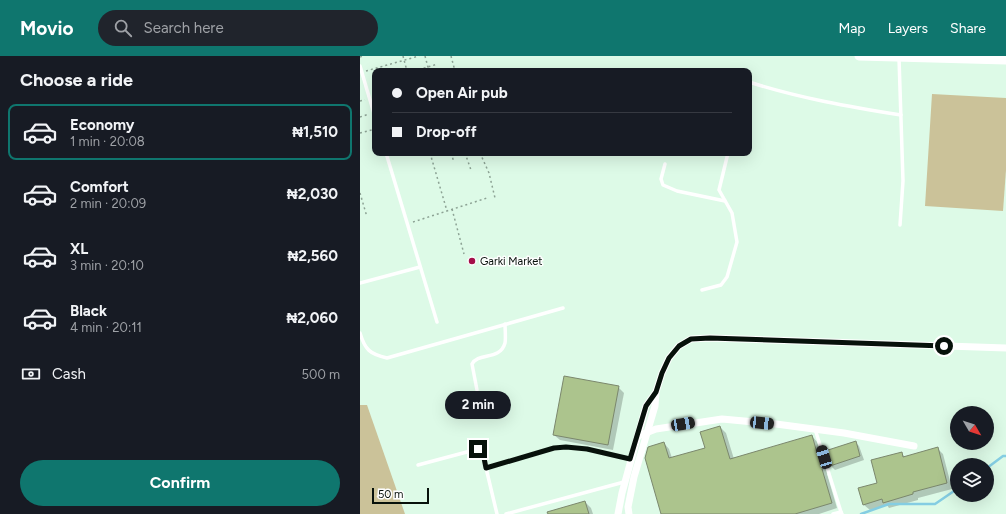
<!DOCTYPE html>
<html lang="en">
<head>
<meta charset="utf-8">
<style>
  body { margin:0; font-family:Figtree,sans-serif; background:#20242c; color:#f1f3f6; height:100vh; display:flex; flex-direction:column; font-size:15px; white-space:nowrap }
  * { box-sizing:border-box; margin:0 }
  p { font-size:13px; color:#9ea1a6 }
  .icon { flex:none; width:22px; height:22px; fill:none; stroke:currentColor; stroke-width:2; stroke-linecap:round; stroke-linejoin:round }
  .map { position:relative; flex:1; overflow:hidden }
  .details { display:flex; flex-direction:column; background:#171b24; width:360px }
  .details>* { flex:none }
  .guide { position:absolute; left:12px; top:12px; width:380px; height:88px; border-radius:8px; box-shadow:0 4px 16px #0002; display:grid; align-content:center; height:88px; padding:0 20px; background:#171b24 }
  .needle { width:26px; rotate:129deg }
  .controls { position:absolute; left:590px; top:350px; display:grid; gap:8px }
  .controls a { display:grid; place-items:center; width:44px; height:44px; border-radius:50%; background:#171b24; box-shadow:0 4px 16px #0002; font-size:20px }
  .scale { position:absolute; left:12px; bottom:10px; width:57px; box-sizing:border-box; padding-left:4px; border:2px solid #07110b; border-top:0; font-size:11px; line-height:14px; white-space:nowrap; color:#07110b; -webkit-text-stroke:3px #fefefe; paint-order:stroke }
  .end { position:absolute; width:18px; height:18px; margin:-9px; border:5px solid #07110b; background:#fff; box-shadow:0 0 0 2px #fff }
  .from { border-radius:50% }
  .bubble { position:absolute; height:28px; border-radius:14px; background:#171b24; box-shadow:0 4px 16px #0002; font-size:13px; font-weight:700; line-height:28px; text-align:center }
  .car { position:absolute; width:12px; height:24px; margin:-12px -6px; border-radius:5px; box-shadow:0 0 3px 1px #0007; background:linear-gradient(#222 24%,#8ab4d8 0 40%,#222 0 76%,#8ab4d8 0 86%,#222 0) }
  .guide b { display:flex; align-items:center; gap:14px; height:38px; font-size:15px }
  .guide b+b { border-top:1px solid #363941 }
  .guide i { width:10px; height:10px; background:#f1f3f6 }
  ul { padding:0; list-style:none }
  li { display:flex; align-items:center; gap:12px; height:56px; margin:0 8px 6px; padding:0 12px; border:2px solid transparent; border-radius:8px }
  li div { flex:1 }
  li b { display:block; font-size:15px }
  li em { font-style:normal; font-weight:700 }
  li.on { border-color:#0f766e }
  li>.icon { width:36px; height:36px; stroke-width:1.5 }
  h2 { padding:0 20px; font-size:18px; line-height:48px }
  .pay { display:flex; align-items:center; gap:10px; height:44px; padding:0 20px; font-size:15px }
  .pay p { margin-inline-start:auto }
  .cta { display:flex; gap:8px; margin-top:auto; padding:8px 20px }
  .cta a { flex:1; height:46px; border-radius:24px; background:#0f766e; color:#fff; font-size:16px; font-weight:700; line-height:46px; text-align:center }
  header { display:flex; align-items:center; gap:24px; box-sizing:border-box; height:56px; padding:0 20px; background:#0f766e; color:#fff }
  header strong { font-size:19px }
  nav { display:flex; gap:22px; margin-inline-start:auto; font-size:14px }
  .search { width:280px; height:36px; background:#20242c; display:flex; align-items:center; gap:10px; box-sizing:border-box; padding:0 14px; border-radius:22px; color:#9ea1a6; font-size:15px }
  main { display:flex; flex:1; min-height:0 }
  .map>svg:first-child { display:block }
  .green { fill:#cbc299 }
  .shadow { fill:#0003 }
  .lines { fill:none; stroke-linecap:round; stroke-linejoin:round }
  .stream { stroke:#84cde2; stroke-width:2.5 }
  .building { fill:#acc48d; stroke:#7b876d }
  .path { stroke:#8ca294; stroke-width:1.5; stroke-dasharray:2 3; stroke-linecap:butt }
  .service { stroke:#fff; stroke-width:3.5 }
  .minor { stroke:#fff; stroke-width:7 }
  .tertiary { stroke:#fff; stroke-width:9 }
  .route { stroke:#07110b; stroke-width:5 }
  .poi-dot { fill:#a40e49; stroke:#fefefe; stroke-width:1.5 }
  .labels { text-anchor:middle; stroke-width:3; stroke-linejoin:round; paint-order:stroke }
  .poi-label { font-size:11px; fill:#07110b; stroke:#fefefe; text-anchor:start }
</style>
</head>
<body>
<header>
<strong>Movio</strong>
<div class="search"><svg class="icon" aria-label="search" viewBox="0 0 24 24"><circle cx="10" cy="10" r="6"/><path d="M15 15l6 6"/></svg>Search here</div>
<nav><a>Map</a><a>Layers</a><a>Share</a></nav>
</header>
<main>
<section class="details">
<h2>Choose a ride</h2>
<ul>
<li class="on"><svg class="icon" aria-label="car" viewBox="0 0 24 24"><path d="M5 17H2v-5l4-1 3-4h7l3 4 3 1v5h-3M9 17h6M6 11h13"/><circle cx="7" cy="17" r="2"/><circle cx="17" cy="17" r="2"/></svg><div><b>Economy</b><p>1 min · 20:08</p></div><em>₦1,510</em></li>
<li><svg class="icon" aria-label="car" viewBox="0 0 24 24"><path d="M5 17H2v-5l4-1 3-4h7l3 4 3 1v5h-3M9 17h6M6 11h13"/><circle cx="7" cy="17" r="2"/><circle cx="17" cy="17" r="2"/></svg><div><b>Comfort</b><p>2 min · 20:09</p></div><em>₦2,030</em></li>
<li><svg class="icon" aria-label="car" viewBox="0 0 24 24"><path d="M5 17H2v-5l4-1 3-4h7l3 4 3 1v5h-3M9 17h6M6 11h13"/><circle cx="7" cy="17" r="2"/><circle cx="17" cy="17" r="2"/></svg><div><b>XL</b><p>3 min · 20:10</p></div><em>₦2,560</em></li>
<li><svg class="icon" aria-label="car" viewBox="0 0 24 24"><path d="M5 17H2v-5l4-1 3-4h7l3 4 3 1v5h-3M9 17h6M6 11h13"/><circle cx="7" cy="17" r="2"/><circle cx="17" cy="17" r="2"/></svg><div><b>Black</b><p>4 min · 20:11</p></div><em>₦2,060</em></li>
</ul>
<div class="pay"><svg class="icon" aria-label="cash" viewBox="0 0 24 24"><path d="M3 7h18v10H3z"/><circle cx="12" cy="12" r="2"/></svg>Cash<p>500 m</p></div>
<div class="cta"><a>Confirm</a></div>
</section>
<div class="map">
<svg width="646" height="458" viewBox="0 0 646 458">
  <rect width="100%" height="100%" fill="#ddfae7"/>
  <g class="green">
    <path d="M572,38L646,42V114L643,155L565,150Z"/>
    <path d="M0,349H7L45,458H0Z"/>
  </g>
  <g class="shadow">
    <path d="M258,331L264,337L253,394L200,384L194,379Z"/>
    <path d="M360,371L366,377L374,403L452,380L457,386L469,418H467L477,452L459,458H302L304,387L309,393L312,402L346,393Z"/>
    <path d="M495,386L499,390L504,404L475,414L471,410Z"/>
    <path d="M577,392L583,398L592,433L558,442V444L529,452L527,449L510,454L504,449L499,433L519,427L541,397L545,401Z"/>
    <path d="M225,446L231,452L233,458H186Z"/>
  </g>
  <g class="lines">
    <g class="stream">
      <path d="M627,412L643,400H646"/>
      <path d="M501,458L529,448H575L597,433"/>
    </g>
  </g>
  <g class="building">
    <path d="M204,320L259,330L248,389L193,379Z"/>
    <path d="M360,370L370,403L452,379L457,397H459L464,412L462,413L472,447L435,458H301L285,402L288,391L304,386L309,402L345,392L340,376Z"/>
    <path d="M496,385L500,400L470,410L465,395Z"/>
    <path d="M578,391L587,427L553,436V438L523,447L522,443L503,449L498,432L517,427L511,404L542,396L543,401Z"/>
    <path d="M225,445L229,458H188L187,456Z"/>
  </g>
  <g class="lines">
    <g class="path">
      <path d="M43,0L47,15"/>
      <path d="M65,0L69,15"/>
      <path d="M91,0L95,15"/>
      <path d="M0,1L3,0"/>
      <path d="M6,15L59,0"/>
      <path d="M54,15L78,8"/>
      <path d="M0,45L5,44"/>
      <path d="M0,61L9,58"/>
      <path d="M0,77L15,73"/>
      <path d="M70,97L87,155"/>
      <path d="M91,97L94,106"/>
      <path d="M105,97L111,114"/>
      <path d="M120,97L129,117L135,142"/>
      <path d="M0,137L7,161"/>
      <path d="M92,153L104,198"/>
      <path d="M53,166L127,142"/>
    </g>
    <g class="service">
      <path d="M539,2L543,125L540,169"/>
      <path d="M0,10L15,61"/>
      <path d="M389,26C439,42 490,51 541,59"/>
      <path d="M26,97L77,266"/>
      <path d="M305,108L301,123L303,129L317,135L365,145"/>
      <path d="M0,227L60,211"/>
      <path d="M342,234L361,229L367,221L377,186L372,157L359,134L368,97"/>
      <path d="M0,277C5,294 10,298 27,302L203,252"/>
      <path d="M117,334L112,308C118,296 140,305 145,287C146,281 145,274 145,268"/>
      <path d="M455,373L481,456"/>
      <path d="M58,409L118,393L123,397L126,412"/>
      <path d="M137,458L126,412L194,392L207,391L227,393L270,403"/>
      <path d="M146,458L264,426"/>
      <path d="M473,458L481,456L482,458"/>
    </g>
    <g class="minor">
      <path d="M278,380L296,373L362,363L416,368L484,377L554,390"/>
      <path d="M258,458L262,437L286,350L296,336"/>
      <path d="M269,458L268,451L274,421L295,350L296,336L302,317L309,302L319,290L331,283L350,282L646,292"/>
    </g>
    <path class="tertiary" d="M499,0L646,4"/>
  </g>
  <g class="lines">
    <path class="route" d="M118,393L123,397L126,412L194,392L206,391L227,393L270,403L286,350L296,336L302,317L309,302L319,290L331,283L350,282L584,290"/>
  </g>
  <circle class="poi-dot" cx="112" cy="205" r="4"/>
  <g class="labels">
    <g class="poi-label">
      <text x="120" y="209">Garki Market</text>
    </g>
  </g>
</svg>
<div class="controls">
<a><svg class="needle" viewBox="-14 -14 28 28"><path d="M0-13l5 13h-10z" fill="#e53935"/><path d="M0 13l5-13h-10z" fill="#9ea1a6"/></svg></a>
<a><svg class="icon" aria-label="layers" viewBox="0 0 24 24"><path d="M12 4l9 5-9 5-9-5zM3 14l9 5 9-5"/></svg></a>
</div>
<div class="scale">50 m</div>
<i class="end from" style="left:584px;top:290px"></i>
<i class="end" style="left:118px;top:393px"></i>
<div class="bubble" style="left:85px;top:335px;width:66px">2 min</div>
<i class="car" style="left:402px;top:367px;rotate:96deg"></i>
<i class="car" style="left:323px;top:368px;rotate:80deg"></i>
<i class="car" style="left:464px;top:401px;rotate:343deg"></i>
<div class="guide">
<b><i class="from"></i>Open Air pub</b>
<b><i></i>Drop-off</b>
</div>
</div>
</main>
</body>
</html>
